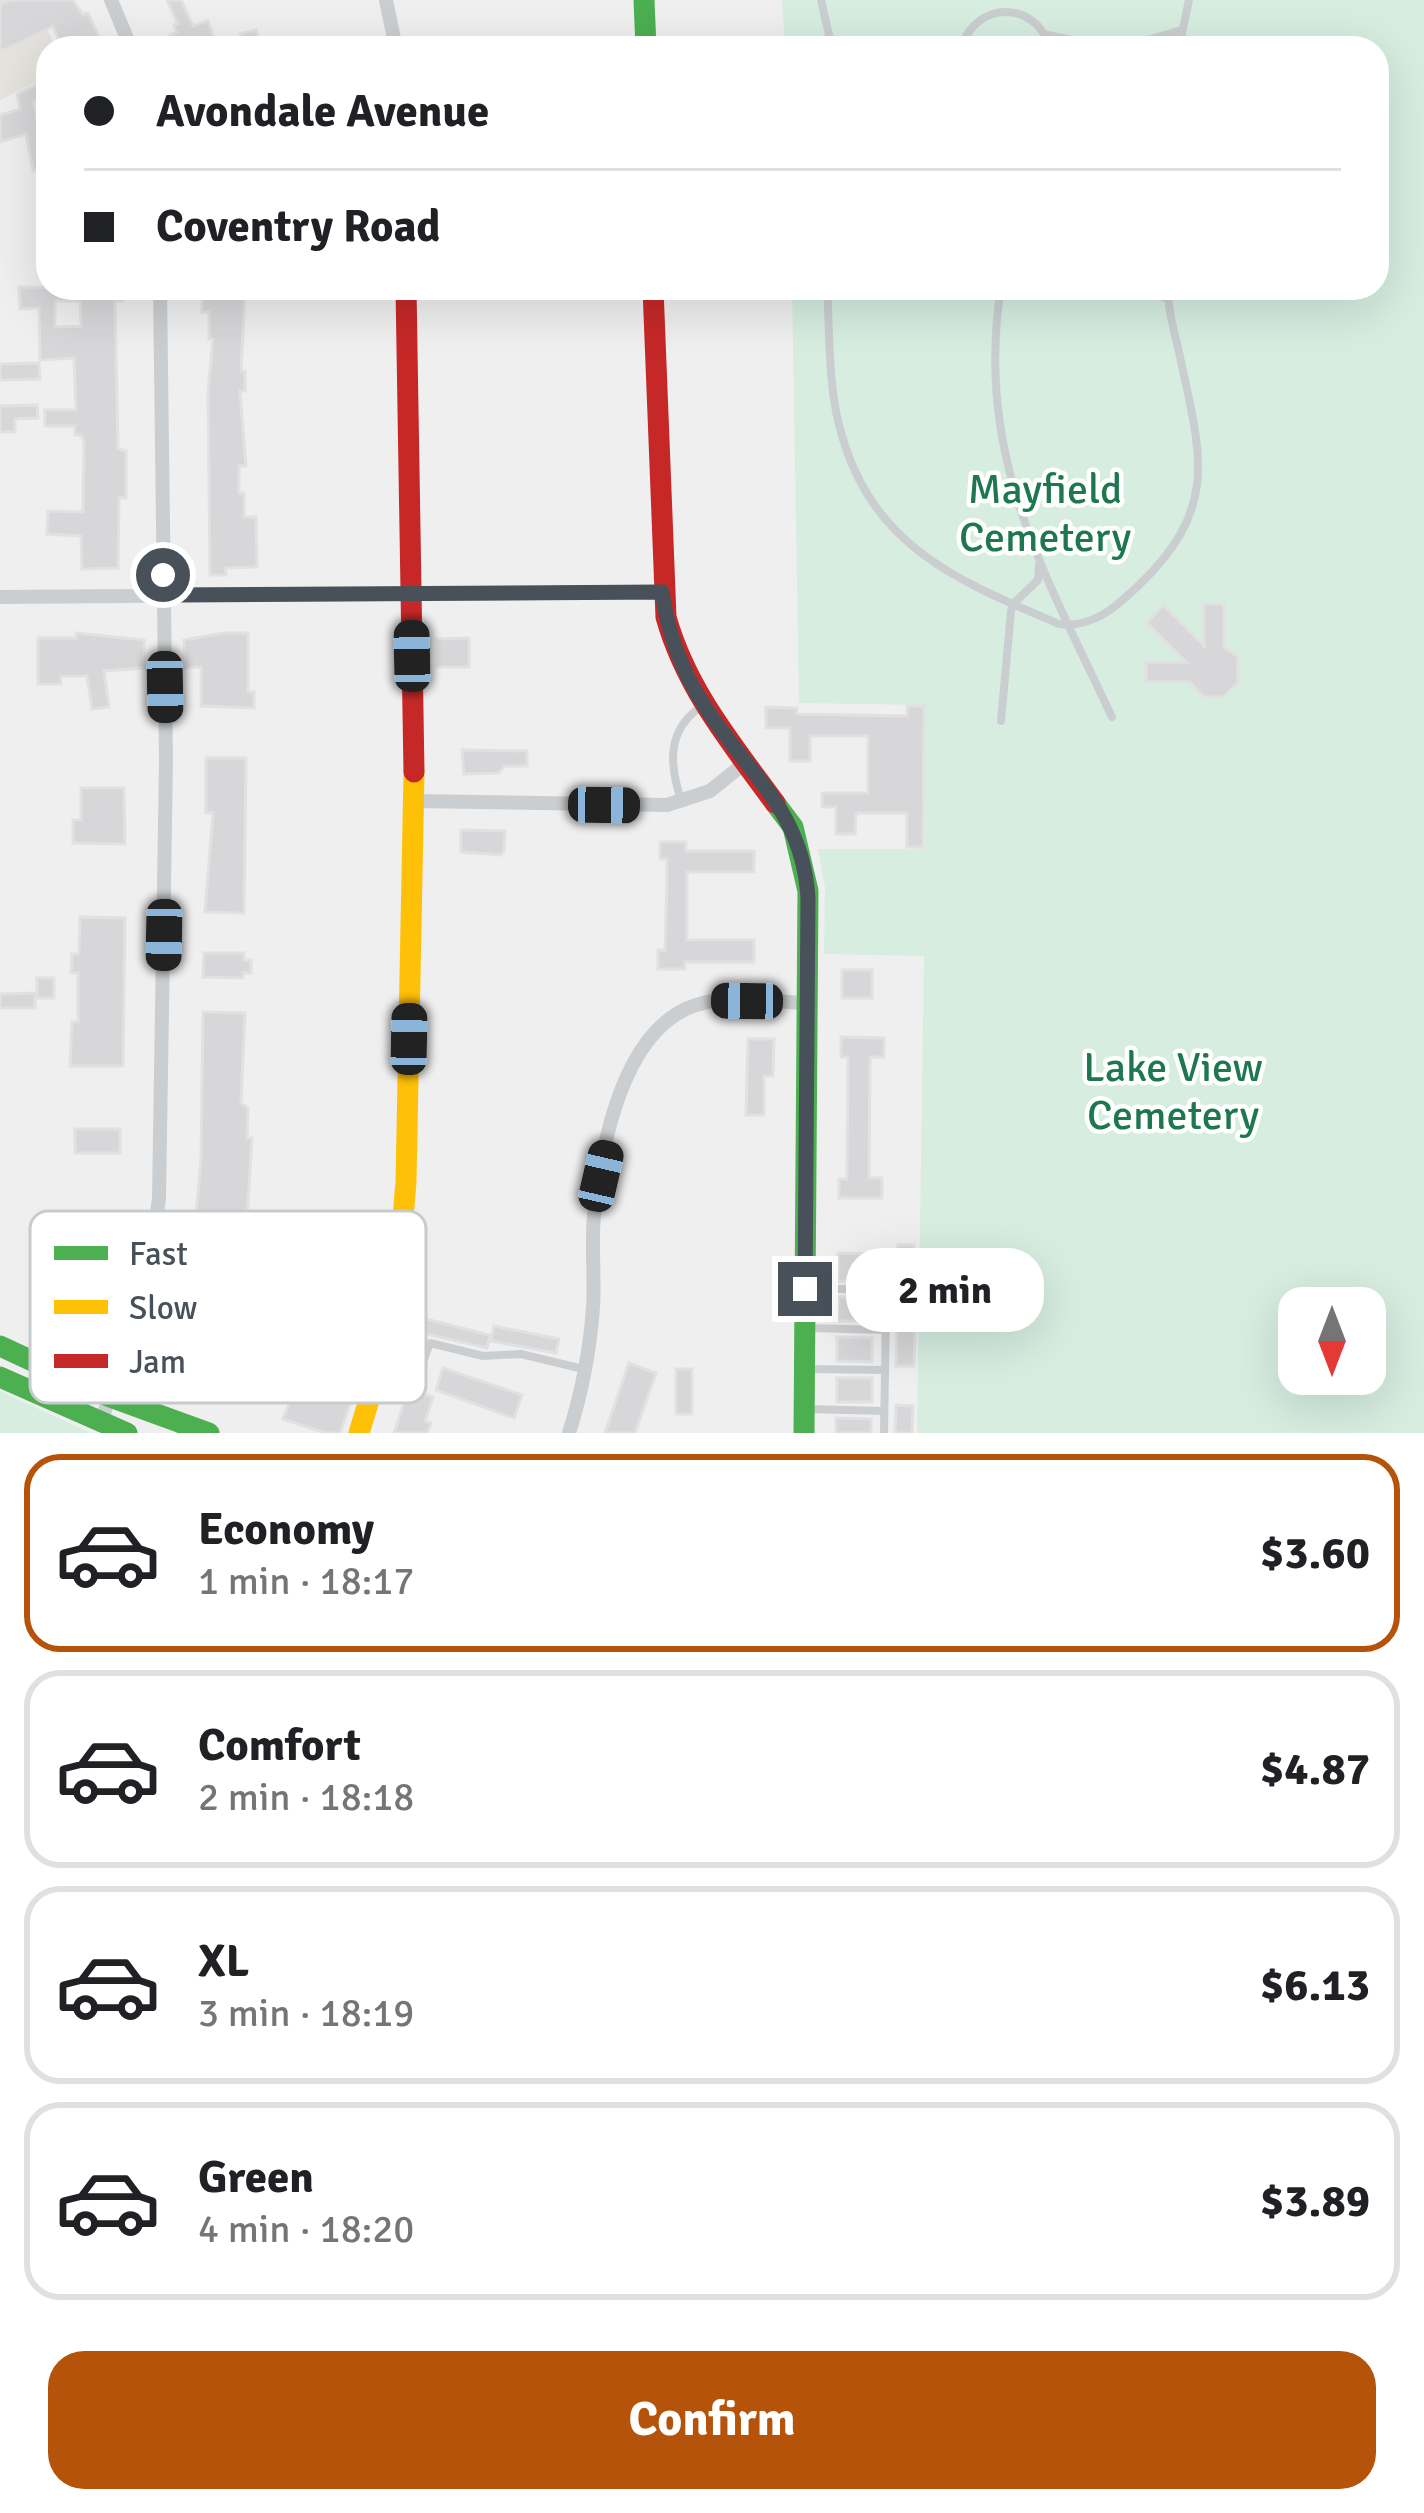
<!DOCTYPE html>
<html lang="en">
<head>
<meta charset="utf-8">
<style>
  body { margin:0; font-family:Signika,sans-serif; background:#f6f6f6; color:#202124; height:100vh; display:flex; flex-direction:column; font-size:45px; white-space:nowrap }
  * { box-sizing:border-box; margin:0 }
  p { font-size:39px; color:#757577 }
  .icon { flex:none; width:66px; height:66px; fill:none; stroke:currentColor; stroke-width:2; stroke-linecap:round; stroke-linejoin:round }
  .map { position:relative; height:1433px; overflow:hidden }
  .drawer { display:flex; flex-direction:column; background:#fff; flex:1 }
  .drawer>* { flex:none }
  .hud { position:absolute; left:36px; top:36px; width:1353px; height:264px; border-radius:36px; box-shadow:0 12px 48px #0002; display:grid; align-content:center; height:264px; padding:0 48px; background:#fff }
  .needle { width:78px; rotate:180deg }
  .buttons { position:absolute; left:1278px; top:1287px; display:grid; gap:24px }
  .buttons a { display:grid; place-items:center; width:108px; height:108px; border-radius:24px; background:#fff; box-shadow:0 12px 48px #0002; font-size:60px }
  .end { position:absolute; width:54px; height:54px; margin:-27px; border:15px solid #48515a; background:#fff; box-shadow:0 0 0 6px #fff }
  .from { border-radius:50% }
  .bubble { position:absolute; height:84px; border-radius:36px; background:#fff; box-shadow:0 12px 48px #0002; font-size:39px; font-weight:800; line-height:84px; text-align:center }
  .car { position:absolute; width:36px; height:72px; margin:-36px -18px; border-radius:15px; box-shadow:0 0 9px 3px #0007; background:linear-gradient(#222 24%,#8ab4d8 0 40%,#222 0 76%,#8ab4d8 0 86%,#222 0) }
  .hud b { display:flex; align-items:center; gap:42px; height:114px; font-size:45px }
  .hud b+b { border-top:3px solid #e0e0e0 }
  .hud i { width:30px; height:30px; background:#202124 }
  ul { padding:21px 0 0; list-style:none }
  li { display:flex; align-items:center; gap:36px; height:198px; margin:0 24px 18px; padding:0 24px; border:6px solid #e0e0e0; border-radius:36px }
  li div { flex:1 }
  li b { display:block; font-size:45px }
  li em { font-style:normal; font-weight:800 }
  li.selected { border-color:#b45309 }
  li>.icon { width:108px; height:108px; stroke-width:1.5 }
  .cta { display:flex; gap:24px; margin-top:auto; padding:24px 48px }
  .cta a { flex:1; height:138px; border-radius:36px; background:#b45309; color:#fff; font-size:48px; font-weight:800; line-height:138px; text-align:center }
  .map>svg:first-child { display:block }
  .commercial { fill:#e5e3dd }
  .green { fill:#d6ede0; fill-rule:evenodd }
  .building { fill:#d7d7d9; stroke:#e1e1e2; stroke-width:3; fill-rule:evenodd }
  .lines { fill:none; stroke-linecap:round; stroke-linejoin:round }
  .lane { stroke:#cbced0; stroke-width:8 }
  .street { stroke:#cbced0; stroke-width:14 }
  .fast { stroke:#4caf50; stroke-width:21 }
  .slow { stroke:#ffc107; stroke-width:21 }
  .jam { stroke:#c62828; stroke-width:21 }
  .route { stroke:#48515a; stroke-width:15 }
  .labels { text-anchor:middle; stroke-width:9; stroke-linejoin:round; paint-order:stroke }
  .park-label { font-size:42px; fill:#1e774f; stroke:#fff }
  .key { fill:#fff; stroke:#c8cbce; stroke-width:3 }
  .key-label { font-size:33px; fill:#48515a }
</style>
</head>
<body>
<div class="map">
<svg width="1424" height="1433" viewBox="0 0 1424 1433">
  <rect width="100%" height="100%" fill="#f0efef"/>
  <path class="commercial" d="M0,0H33L56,48H48V76L0,100Z"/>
  <g class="green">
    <path d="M782,0H1424V1433H917L924,956L824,954L825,887L818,849H925L924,705L799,703L792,288H1377V48H785ZM1299,1308H1365V1374H1299Z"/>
    <path d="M0,1391L91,1433H0Z"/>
  </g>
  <g class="building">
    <path d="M11,0H73L83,15L88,13L104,48H62L53,26L0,52V5Z"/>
    <path d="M167,0H181L193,26L208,21L215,41L196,48H175L170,35L177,32L174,25L178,24Z"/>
    <path d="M256,30L262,48H244L240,34Z"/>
    <path d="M48,79V95L34,102L48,168L33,170L26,134L0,142V115L20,109L17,94Z"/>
    <path d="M19,287L123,288V301H115L118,449L126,451V498H119L118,568L82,569L81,536L47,534L48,511L83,512L84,441L81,435H75V426H45V410H76L74,358L40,360L39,308L20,309ZM55,301H80L81,326L55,327Z"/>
    <path d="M245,292L241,371H245V391H240L246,466H239V493H244V517H256L257,567L225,568L226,575H210L208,391L213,339H209V312H202V293Z"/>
    <path d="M39,363L40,379L0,380V364Z"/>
    <path d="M37,405L38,418L15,419V432H0V406Z"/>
    <path d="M1204,604H1224V647L1238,657V682L1224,697H1204L1190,682H1146V662H1186L1147,623L1163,605L1204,646Z"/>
    <path d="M76,633L144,640V668L104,671L109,707L92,709L87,676H61V684H38V638H76Z"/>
    <path d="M223,633H248V692H254V708L201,706V667L185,668L184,640Z"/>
    <path d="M469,638V667H436V639Z"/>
    <path d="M907,706H924L923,847H907V813H856L855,834H836V807H822V793H868V736H810V761H790V728H766V707L797,708V714L907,716Z"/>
    <path d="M462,750L527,751V766H504L499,773L464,774Z"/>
    <path d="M206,758H246L244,913L205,912L213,813H206Z"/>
    <path d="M81,788H124L125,844L73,843V820H81Z"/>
    <path d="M461,830L505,831L504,851L501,855L461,852Z"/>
    <path d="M660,842H686V851H754V872H687V940H754V962H685V969H658V950H665L667,884V859H660Z"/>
    <path d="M80,917L125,918L123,1066H70L72,1022H78V973H71L72,954H79Z"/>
    <path d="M204,953H244V960H251V973H243V978L203,977Z"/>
    <rect x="842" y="970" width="30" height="28"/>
    <rect x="37" y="978" width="17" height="20"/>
    <path d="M35,993V1008H0V994Z"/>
    <path d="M203,1012L245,1013L241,1103L248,1108L247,1138H252L247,1218L196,1215L201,1161Z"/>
    <path d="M841,1037L884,1038V1057H870L869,1178H882V1198H839V1179H847L848,1057H841Z"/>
    <path d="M748,1039H774L773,1076H764V1115H746Z"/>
    <rect x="75" y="1129" width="45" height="24"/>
    <path d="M898,1245H914V1284H895Z"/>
    <path d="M838,1253L879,1254L878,1281H838Z"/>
    <path d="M838,1297H873V1321H837Z"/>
    <path d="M426,1319L490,1335L487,1348L422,1333Z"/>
    <path d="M494,1326L559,1339L556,1353L491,1341Z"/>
    <path d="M897,1326L915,1327L914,1366H896Z"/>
    <path d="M837,1337L872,1338V1362L837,1361Z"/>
    <path d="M310,1351L362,1369L340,1433H325L283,1419Z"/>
    <path d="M629,1363L656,1373L635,1433H605Z"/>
    <path d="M443,1368L522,1395L514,1418L436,1390Z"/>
    <rect x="676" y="1369" width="16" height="45"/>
    <rect x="837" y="1378" width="35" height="24"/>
    <path d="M409,1388L433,1397L425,1421L431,1423L427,1433H394Z"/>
    <path d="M896,1405L913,1406L912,1433H895Z"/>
    <path d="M836,1418L871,1419V1433H836Z"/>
  </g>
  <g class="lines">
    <g class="lane">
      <path d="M821,0L832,48"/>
      <path d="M1047,35L1112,48"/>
      <path d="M961,48C976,0 1036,0 1050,48"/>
      <path d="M1121,48L1181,30"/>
      <path d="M1179,48L1189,0"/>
      <path d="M827,288C830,333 828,382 839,425C869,545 955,580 1059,624C1094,628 1116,607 1140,584C1221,506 1200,452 1179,352C1174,331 1168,310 1168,288"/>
      <path d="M1001,288C974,454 1044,572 1112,717"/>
      <path d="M1142,288L1168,299"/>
      <path d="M1001,721L1011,611L1013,604L1038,580L1039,565"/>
      <path d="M682,803C669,765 666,730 702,706"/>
      <path d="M809,1289H886"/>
      <path d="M809,1328L885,1330"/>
      <path d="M422,1365L430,1343L483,1356L521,1354L583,1369"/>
      <path d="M808,1369L884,1370"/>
      <path d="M807,1409L884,1411"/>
      <path d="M884,1433L887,1254"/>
    </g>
    <g class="street">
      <path d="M111,0L131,48"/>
      <path d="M386,0L396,48"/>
      <path d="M0,597L662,592"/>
      <path d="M414,801L667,805L710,791L746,762"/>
      <path d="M101,1423L150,1266L159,1198L166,760L160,288"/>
      <path d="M569,1433C582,1392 590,1350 593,1307C595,1277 591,1246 594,1216C601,1147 622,1029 696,1005C729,994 772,1002 806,1003"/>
    </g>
    <g class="fast">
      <path d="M644,0L646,48"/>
      <path d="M775,803L793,827L808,891L804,1433"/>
      <path d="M0,1346L110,1397L209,1433"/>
      <path d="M0,1377L127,1433"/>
    </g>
    <path class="slow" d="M359,1433L386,1344L397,1287L406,1182L414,772"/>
    <g class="jam">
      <path d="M406,288L414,772"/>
      <path d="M653,288L666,617C686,689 732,744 775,803"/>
    </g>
  </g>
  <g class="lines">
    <path class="route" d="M163,575V595L662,592C668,633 681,670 704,705C748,774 803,811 808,898L805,1289"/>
  </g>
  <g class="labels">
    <g class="park-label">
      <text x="1045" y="503">Mayfield<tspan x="1045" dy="48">Cemetery</tspan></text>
      <text x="1173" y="1081">Lake View<tspan x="1173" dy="48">Cemetery</tspan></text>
    </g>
  </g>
  <rect x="30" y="1211" width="396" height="192" rx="18" class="key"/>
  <rect x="54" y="1246" width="54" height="14" fill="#4caf50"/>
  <rect x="54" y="1300" width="54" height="14" fill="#ffc107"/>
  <rect x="54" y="1354" width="54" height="14" fill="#c62828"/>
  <g class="key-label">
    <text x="129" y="1265">Fast</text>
    <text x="129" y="1319">Slow</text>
    <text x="129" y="1373">Jam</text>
  </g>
</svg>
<div class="buttons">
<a><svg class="needle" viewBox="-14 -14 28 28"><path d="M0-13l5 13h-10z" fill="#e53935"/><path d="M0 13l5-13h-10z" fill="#757577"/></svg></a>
</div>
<i class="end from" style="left:163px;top:575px"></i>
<i class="end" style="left:805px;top:1289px"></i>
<div class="bubble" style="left:846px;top:1248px;width:198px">2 min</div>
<i class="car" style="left:412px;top:656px;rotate:359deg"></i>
<i class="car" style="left:165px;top:687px;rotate:179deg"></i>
<i class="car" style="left:604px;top:805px;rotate:91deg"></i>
<i class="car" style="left:164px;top:935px;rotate:181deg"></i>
<i class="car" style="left:747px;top:1001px;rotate:271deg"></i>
<i class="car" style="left:409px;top:1039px;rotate:1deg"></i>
<i class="car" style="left:601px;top:1176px;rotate:13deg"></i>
<div class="hud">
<b><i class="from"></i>Avondale Avenue</b>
<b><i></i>Coventry Road</b>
</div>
</div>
<section class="drawer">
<ul>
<li class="selected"><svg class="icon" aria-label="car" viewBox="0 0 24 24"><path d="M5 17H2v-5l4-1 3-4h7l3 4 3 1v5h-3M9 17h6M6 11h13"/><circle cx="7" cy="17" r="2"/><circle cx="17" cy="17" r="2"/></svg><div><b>Economy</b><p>1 min · 18:17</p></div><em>$3.60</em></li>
<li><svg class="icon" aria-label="car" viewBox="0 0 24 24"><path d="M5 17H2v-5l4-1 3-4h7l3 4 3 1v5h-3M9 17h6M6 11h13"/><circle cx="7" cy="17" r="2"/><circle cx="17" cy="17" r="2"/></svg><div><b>Comfort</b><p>2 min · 18:18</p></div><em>$4.87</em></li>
<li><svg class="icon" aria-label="car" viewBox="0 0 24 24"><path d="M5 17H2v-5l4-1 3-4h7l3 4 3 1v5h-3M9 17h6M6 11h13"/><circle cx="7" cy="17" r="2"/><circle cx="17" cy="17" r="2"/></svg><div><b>XL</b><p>3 min · 18:19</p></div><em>$6.13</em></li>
<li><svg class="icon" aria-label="car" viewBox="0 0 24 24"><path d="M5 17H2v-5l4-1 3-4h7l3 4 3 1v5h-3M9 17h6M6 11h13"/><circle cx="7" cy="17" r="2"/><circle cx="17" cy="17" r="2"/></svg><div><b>Green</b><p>4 min · 18:20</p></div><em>$3.89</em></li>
</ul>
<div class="cta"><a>Confirm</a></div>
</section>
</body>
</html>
